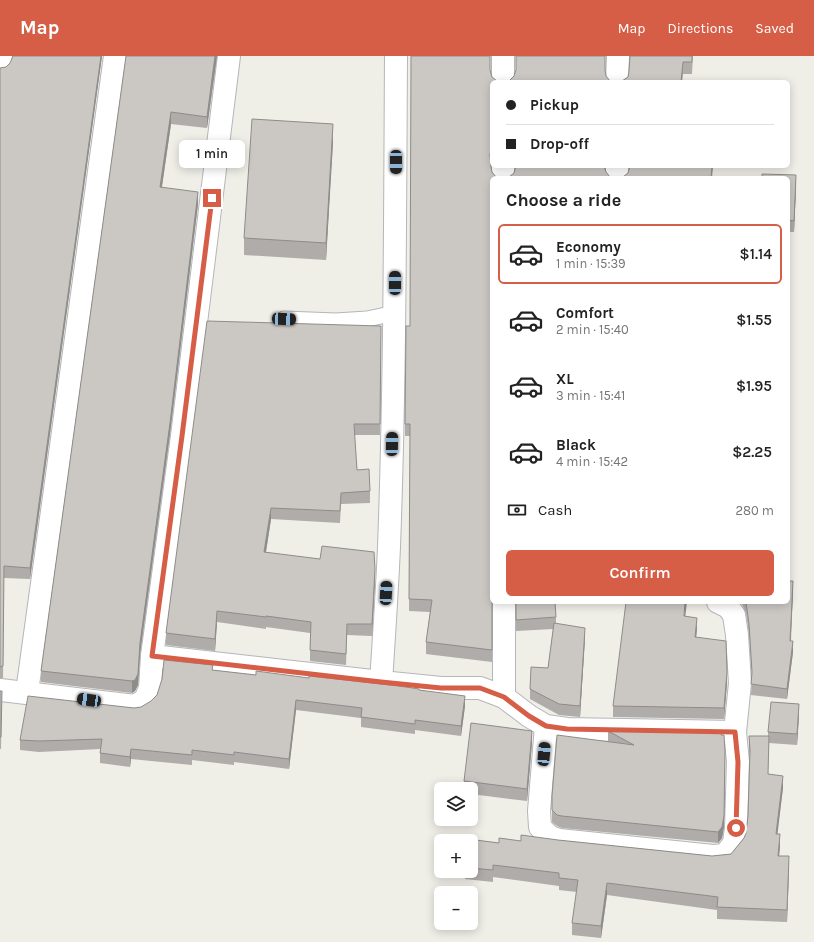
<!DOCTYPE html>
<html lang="en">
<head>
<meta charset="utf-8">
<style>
  body { margin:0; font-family:Karla,sans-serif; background:#f2f2f2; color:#222; height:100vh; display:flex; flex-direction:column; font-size:15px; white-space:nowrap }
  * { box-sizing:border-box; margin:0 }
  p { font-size:13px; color:#767676 }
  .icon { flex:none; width:22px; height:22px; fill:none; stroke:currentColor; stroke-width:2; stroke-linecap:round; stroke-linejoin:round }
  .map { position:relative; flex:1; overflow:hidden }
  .details { position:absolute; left:490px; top:120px; width:300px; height:428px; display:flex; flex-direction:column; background:#fff; border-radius:6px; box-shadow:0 2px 10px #0003 }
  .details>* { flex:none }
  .top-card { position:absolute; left:490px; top:24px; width:300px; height:88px; border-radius:6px; box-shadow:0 2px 10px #0003; display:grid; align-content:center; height:88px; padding:0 16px; background:#fff }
  .fabs { position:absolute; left:434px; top:726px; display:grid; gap:8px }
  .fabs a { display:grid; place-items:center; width:44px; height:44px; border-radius:6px; background:#fff; box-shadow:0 2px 10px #0003; font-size:20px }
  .end { position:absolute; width:18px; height:18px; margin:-9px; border:5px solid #d65d46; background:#fff; box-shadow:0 0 0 2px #fff }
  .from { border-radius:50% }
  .bubble { position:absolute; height:28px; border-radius:6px; background:#fff; box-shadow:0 2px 10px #0003; font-size:13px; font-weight:600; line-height:28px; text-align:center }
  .car { position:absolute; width:12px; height:24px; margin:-12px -6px; border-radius:5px; box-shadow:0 0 3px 1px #0007; background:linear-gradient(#222 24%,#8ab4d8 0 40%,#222 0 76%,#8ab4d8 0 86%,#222 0) }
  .top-card b { display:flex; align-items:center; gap:14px; height:38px; font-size:15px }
  .top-card b+b { border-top:1px solid #e0e0e0 }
  .top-card i { width:10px; height:10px; background:#222 }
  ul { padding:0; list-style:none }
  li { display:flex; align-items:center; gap:12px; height:60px; margin:0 8px 6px; padding:0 8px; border:2px solid transparent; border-radius:6px }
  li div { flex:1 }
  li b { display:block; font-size:15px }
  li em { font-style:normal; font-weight:600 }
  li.active { border-color:#d65d46 }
  li>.icon { width:36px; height:36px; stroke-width:1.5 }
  h2 { padding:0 16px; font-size:18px; line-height:48px }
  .pay { display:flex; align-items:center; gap:10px; height:44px; padding:0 16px; font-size:15px }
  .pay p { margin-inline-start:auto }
  .primary-button { display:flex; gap:8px; margin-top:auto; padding:8px 16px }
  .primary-button a { flex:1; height:46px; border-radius:6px; background:#d65d46; color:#fff; font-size:16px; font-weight:600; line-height:46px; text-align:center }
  header { display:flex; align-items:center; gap:24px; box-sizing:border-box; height:56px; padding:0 20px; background:#d65d46; color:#fff }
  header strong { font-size:19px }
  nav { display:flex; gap:22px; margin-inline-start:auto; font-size:14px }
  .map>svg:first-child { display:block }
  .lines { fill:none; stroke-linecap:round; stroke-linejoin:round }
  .service-casing { stroke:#b4b6ba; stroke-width:17 }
  .minor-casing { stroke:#b4b6ba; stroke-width:24 }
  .service { stroke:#fff; stroke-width:15 }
  .minor { stroke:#fff; stroke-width:22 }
  .wall { fill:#afaca9 }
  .shaded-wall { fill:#8e8c89 }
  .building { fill:#cbc8c4; stroke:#8e8c89 }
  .route { stroke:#d65d46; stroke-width:5 }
</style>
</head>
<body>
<header>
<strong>Map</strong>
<nav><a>Map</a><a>Directions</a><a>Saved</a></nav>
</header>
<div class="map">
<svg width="814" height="886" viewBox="0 0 814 886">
  <rect width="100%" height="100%" fill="#efeee7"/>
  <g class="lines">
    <defs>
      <path id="service" d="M284,263L336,265L367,263L395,257"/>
      <g id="minor">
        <path d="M503,0V26"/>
        <path d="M0,11L1,0"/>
        <path d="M617,26L618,0"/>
        <path d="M503,110V122"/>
        <path d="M617,122V110"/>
        <path d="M504,546V641"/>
        <path d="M718,546L728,551L734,559L737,579L740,627L735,676"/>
        <path d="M152,600L381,626L441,632H480L504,641L529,660L546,670L567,673L735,676L738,706L736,772L734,787L725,799L713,800L559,784L550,781L540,771L539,755L546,670"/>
        <path d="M381,626C384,581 387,536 389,491C395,328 395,164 396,0"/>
        <path d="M0,634L135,650L145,644L150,632L152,600L182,380L229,0"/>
        <path d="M27,636L115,0"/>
      </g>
    </defs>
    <use href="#service" class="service-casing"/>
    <use href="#minor" class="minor-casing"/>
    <use href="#service" class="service"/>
    <use href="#minor" class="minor"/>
  </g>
  <g class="wall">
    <path d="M102,0L30,523L4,522L3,622H0V12Z"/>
    <path d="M126,0H217L207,72L171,68L162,131L198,148L170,378L140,598L138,629L135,635L132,637L41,626V615Z"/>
    <path d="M630,0H693L692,18H683L682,26H619L622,25L628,21L629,15Z"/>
    <path d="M490,14L492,26V105L491,111L492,122V606L426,598V586L430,556L409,555L410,380H405V368L410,270Z"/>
    <path d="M333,86L326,204L244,199V182Z"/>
    <path d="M788,122L796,131L794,176H788Z"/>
    <path d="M381,270L380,379H354L357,414L370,435V447L341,448L340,467L271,463L266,496L375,524L372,580L347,579L346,609L310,605V577L266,571V573L217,566L215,595L166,589V577Z"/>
    <path d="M793,536L791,585L793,596L787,643L751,639L752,620L749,578L746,557L742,548V546H788Z"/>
    <path d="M516,546L556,561V568L585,582L580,661L559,659L530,643V633L548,612L553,573L516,575Z"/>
    <path d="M685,560L697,573L696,581L727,627L724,663L613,661V650Z"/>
    <path d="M213,614L256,619L309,622L419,634L465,650L461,680L415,674V678L361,671V662L296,654L289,713L234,706V709L192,704V709L131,703L130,711L100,707V693L39,696L20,694V684L134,652L141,651Z"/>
    <path d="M0,635H2L1,693H0Z"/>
    <path d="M799,660L797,689L769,687L768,718L783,732L777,778L780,790L779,800L789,813L787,866L717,863V854L607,839L601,882L572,879V867L577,836L559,834V830L493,821V826L465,823V815H471V785L499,787L521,785L558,784L712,800L731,798L744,782L746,777L748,760L750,703L749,692V680H768V676Z"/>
    <path d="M608,675L722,679L725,706L724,771L722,782L718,787L562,772L557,770L552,766V740L608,686Z"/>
    <path d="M532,687L527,745L471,738V733H464V725Z"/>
  </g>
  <g class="shaded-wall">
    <path d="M101,0H102L30,523V512Z"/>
    <path d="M215,0H217L207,72V61Z"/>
    <path d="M683,6L682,26H681Z"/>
    <path d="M171,56V68L160,143V131Z"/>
    <path d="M333,68V86L326,204V187Z"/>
    <path d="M492,93V105L490,110V98Z"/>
    <path d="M712,110H713L712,122H711Z"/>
    <path d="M796,119V131L794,176V165Z"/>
    <path d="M198,136V148L170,378L140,598L138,629L135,635L132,637V625L140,587Z"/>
    <path d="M271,452V463L264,508V496Z"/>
    <path d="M375,513V524L372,580V568Z"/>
    <path d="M793,525V536L790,596V585Z"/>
    <path d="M685,546H687L684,571V560Z"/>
    <path d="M217,555V566L215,595V583Z"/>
    <path d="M697,562V573L695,592V581Z"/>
    <path d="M585,572V582L580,661V650Z"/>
    <path d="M793,585V596L787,643V633Z"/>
    <path d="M727,616V627L724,663V652Z"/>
    <path d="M465,640V650L461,680V670Z"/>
    <path d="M296,644V654L289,713V703Z"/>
    <path d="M799,648V660L797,689V678Z"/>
    <path d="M532,675V687L527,745V733Z"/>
    <path d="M131,693V703L130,711V701Z"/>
    <path d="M725,695L724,771L722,782L718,787V776Z"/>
    <path d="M783,720V732L776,790V778Z"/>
    <path d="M780,778V790L778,812V800Z"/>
    <path d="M789,800V813L787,866V854Z"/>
    <path d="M607,827V839L601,882V870Z"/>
  </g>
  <g class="building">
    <path d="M13,0H101L30,512L4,510L3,610L0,611V12L6,11L10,7Z"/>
    <path d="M126,0H215L207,61L171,56L160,131L198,136L170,367L140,587L138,618L135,624L132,625L41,615Z"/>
    <path d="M411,0H490V14L492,21L497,25L501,26H492V93L490,98L491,111L492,116L496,121L501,122H492V594L426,586L432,544L409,543L410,368H405L406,270H410Z"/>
    <path d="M516,0H605V14L606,20L610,25L614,26H506L509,25L514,20L516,14Z"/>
    <path d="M630,0H692V6H683L681,26H619L622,25L628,21L629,15Z"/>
    <path d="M252,63L333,68L326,187L244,182Z"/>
    <path d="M516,110H604L606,116L610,121L614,122H506L509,121L514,117Z"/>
    <path d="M630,110H712L711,122H619L623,121L628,117Z"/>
    <path d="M762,118L796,119L794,165L788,164V122H762Z"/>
    <path d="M207,265L381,270L380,368H354L357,414L369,413L370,435L341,437L340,455L271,452L264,496L320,503L322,490L374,496L375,513L372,568H347L346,598L310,594L311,566L266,560V561L217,555L215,583L166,577Z"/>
    <path d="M788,525H793L790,585H793L787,633L751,628L752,616L749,568L746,546H788Z"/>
    <path d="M516,546H555L556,561L516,564Z"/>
    <path d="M626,546H685L684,560L697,562L695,581L726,585L727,616L724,652L613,650Z"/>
    <path d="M554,567L585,572L580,650L559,648L530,633L531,611L548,612Z"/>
    <path d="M164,604L213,609L212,614L256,619V615L309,622V620L399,630L419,633V634L465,640L461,670L415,664V668L361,661L362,652L296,644L289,703L234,696V699L192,694V699L131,693L130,701L100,697L102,683L39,685L20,684L28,640L134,652L141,651L151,645L157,639L162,623Z"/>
    <path d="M0,635H2L1,681H0Z"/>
    <path d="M771,646L799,648L797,678L768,676Z"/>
    <path d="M471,667L532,675L527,733L464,725Z"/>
    <path d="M608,675L722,677L721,679H724L725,695L724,760L722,771L718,776L562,760L557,759L552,754V740L557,679L634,689Z"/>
    <path d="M749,680H769L768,718L783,720L776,778H780L778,800H789L787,854L717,851L718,841L607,827L601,870L572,867L578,824L559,822V817L493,809V814L471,812V785H468V783L499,787V782L521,785V779L558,784L712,800L731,798L744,782L746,777L748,760L750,694Z"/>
  </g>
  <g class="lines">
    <path class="route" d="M212,142L182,380L152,600L381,626L441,632H480L504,641L529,660L546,670L567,673L735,676L738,706L736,772"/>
  </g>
</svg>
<div class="fabs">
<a><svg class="icon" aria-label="layers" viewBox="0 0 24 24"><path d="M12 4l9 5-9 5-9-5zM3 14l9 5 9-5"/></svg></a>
<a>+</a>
<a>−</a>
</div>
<i class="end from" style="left:736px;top:772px"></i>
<i class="end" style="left:212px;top:142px"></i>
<div class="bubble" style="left:179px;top:84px;width:66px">1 min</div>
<i class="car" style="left:396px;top:106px;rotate:180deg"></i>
<i class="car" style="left:395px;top:227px;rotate:0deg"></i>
<i class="car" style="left:284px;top:263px;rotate:92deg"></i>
<i class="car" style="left:392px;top:388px;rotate:1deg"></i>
<i class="car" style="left:386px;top:537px;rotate:3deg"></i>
<i class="car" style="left:89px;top:644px;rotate:278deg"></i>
<i class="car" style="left:544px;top:698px;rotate:5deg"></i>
<div class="top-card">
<b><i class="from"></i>Pickup</b>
<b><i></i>Drop-off</b>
</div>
<section class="details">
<h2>Choose a ride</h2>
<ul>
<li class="active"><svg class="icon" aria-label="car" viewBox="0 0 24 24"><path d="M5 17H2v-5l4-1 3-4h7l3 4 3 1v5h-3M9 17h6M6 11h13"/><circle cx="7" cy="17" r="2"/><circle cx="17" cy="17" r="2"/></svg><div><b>Economy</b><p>1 min · 15:39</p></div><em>$1.14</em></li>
<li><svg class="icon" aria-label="car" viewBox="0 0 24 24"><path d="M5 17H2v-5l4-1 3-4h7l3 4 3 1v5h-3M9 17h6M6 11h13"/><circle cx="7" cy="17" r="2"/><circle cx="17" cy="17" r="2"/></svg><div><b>Comfort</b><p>2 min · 15:40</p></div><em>$1.55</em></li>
<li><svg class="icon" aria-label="car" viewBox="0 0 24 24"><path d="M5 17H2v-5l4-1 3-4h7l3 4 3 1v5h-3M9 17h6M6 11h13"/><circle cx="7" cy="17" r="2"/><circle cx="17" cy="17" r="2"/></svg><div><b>XL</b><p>3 min · 15:41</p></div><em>$1.95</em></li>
<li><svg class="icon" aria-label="car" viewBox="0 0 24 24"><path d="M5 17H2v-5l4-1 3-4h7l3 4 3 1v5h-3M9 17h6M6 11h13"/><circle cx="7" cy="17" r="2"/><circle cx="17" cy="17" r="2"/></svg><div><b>Black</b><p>4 min · 15:42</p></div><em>$2.25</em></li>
</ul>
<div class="pay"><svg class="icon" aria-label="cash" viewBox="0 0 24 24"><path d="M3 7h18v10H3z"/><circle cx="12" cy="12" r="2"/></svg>Cash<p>280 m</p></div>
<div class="primary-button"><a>Confirm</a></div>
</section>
</div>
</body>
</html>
